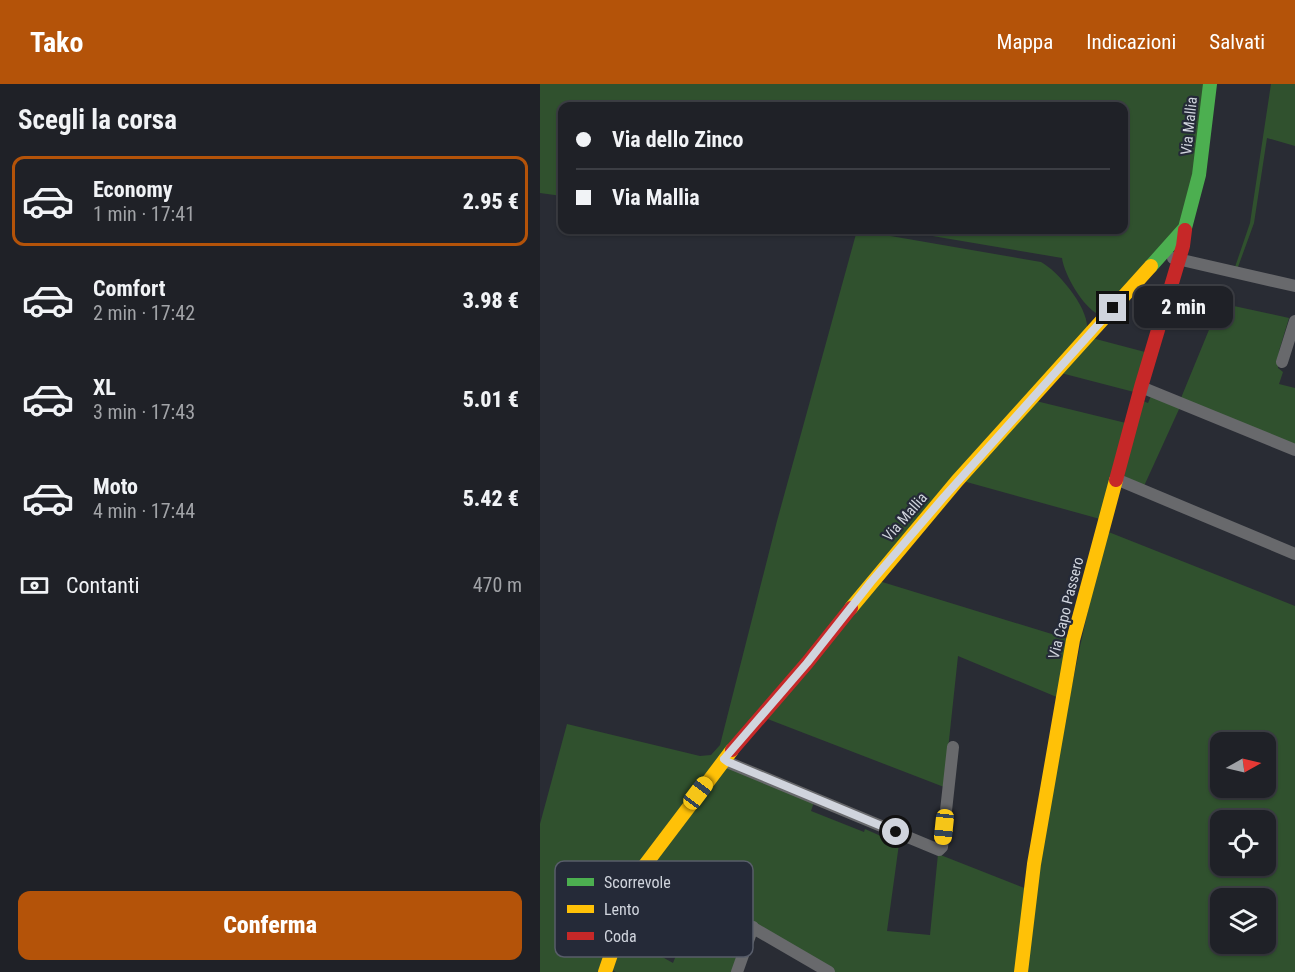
<!DOCTYPE html>
<html lang="it">
<head>
<meta charset="utf-8">
<style>
  body { margin:0; font-family:"Roboto Condensed",sans-serif; background:#27292f; color:#f1f3f6; height:100vh; display:flex; flex-direction:column; font-size:22px; white-space:nowrap }
  * { box-sizing:border-box; margin:0 }
  p { font-size:20px; color:#a1a3a7 }
  .icon { flex:none; width:33px; height:33px; fill:none; stroke:currentColor; stroke-width:2; stroke-linecap:round; stroke-linejoin:round }
  .map { position:relative; flex:1; overflow:hidden }
  .panel { display:flex; flex-direction:column; background:#1f2127; width:540px }
  .panel>* { flex:none }
  .top-card { position:absolute; left:18px; top:18px; width:570px; height:132px; border-radius:12px; box-shadow:0 2px 4px #0004,0 0 0 2px #3c3e44; display:grid; align-content:center; height:132px; padding:0 18px; background:#1f2127 }
  .needle { width:39px; rotate:82deg }
  .buttons { position:absolute; left:670px; top:648px; display:grid; gap:12px }
  .buttons a { display:grid; place-items:center; width:66px; height:66px; border-radius:12px; background:#1f2127; box-shadow:0 2px 4px #0004,0 0 0 2px #3c3e44; font-size:30px }
  .end { position:absolute; width:27px; height:27px; margin:-14px; border:8px solid #d0d4dd; background:#111; box-shadow:0 0 0 3px #111 }
  .from { border-radius:50% }
  .bubble { position:absolute; height:42px; border-radius:12px; background:#1f2127; box-shadow:0 2px 4px #0004,0 0 0 2px #3c3e44; font-size:20px; font-weight:800; line-height:42px; text-align:center }
  .car { position:absolute; width:18px; height:36px; margin:-18px -9px; border-radius:8px; box-shadow:0 0 4px 2px #0007; background:linear-gradient(#f5c518 24%,#345 0 40%,#f5c518 0 76%,#345 0 86%,#f5c518 0) }
  .top-card b { display:flex; align-items:center; gap:21px; height:57px; font-size:22px }
  .top-card b+b { border-top:2px solid #3c3e44 }
  .top-card i { width:15px; height:15px; background:#f1f3f6 }
  ul { padding:0; list-style:none }
  li { display:flex; align-items:center; gap:18px; height:90px; margin:0 12px 9px; padding:0 6px; border:3px solid transparent; border-radius:12px }
  li div { flex:1 }
  li b { display:block; font-size:22px }
  li em { font-style:normal; font-weight:800 }
  li.on { border-color:#b45309 }
  li>.icon { width:54px; height:54px; stroke-width:1.5 }
  h2 { padding:0 18px; font-size:27px; line-height:72px }
  .pay { display:flex; align-items:center; gap:15px; height:66px; padding:0 18px; font-size:22px }
  .pay p { margin-inline-start:auto }
  .cta { display:flex; gap:12px; margin-top:auto; padding:12px 18px }
  .cta a { flex:1; height:69px; border-radius:12px; background:#b45309; color:#fff; font-size:24px; font-weight:800; line-height:69px; text-align:center }
  header { display:flex; align-items:center; gap:36px; box-sizing:border-box; height:84px; padding:0 30px; background:#b45309; color:#fff }
  header strong { font-size:28px }
  nav { display:flex; gap:33px; margin-inline-start:auto; font-size:21px }
  main { display:flex; flex:1; min-height:0 }
  .map>svg:first-child { display:block }
  .green { fill:#30512e; fill-rule:evenodd }
  .water { fill:#4e794a }
  .lines { fill:none; stroke-linecap:round; stroke-linejoin:round }
  .street { stroke:#68696c; stroke-width:12 }
  .fast { stroke:#4caf50; stroke-width:14 }
  .slow { stroke:#ffc107; stroke-width:14 }
  .jam { stroke:#c62828; stroke-width:14 }
  .route { stroke:#d0d4dd; stroke-width:8 }
  .labels { text-anchor:middle; stroke-width:4.5; stroke-linejoin:round; paint-order:stroke }
  .street-label { font-size:15px; fill:#d0d4dd; stroke:#252a38 }
  .key { fill:#252a38; stroke:#585d6a; stroke-width:1.5 }
  .key-label { font-size:16px; fill:#d0d4dd }
</style>
</head>
<body>
<header>
<strong>Tako</strong>
<nav><a>Mappa</a><a>Indicazioni</a><a>Salvati</a></nav>
</header>
<main>
<section class="panel">
<h2>Scegli la corsa</h2>
<ul>
<li class="on"><svg class="icon" aria-label="car" viewBox="0 0 24 24"><path d="M5 17H2v-5l4-1 3-4h7l3 4 3 1v5h-3M9 17h6M6 11h13"/><circle cx="7" cy="17" r="2"/><circle cx="17" cy="17" r="2"/></svg><div><b>Economy</b><p>1 min · 17:41</p></div><em>2.95 €</em></li>
<li><svg class="icon" aria-label="car" viewBox="0 0 24 24"><path d="M5 17H2v-5l4-1 3-4h7l3 4 3 1v5h-3M9 17h6M6 11h13"/><circle cx="7" cy="17" r="2"/><circle cx="17" cy="17" r="2"/></svg><div><b>Comfort</b><p>2 min · 17:42</p></div><em>3.98 €</em></li>
<li><svg class="icon" aria-label="car" viewBox="0 0 24 24"><path d="M5 17H2v-5l4-1 3-4h7l3 4 3 1v5h-3M9 17h6M6 11h13"/><circle cx="7" cy="17" r="2"/><circle cx="17" cy="17" r="2"/></svg><div><b>XL</b><p>3 min · 17:43</p></div><em>5.01 €</em></li>
<li><svg class="icon" aria-label="car" viewBox="0 0 24 24"><path d="M5 17H2v-5l4-1 3-4h7l3 4 3 1v5h-3M9 17h6M6 11h13"/><circle cx="7" cy="17" r="2"/><circle cx="17" cy="17" r="2"/></svg><div><b>Moto</b><p>4 min · 17:44</p></div><em>5.42 €</em></li>
</ul>
<div class="pay"><svg class="icon" aria-label="cash" viewBox="0 0 24 24"><path d="M3 7h18v10H3z"/><circle cx="12" cy="12" r="2"/></svg>Contanti<p>470 m</p></div>
<div class="cta"><a>Conferma</a></div>
</section>
<div class="map">
<svg width="755" height="888" viewBox="0 0 755 888">
  <rect width="100%" height="100%" fill="#292c34"/>
  <g class="green">
    <path d="M0,0H665L658,70L639,142L558,230C543,223 524,190 522,174L357,146H584V22H22V112L0,109Z"/>
    <path d="M731,0H755V62L727,54L714,139L698,183H695L710,139Z"/>
    <path d="M316,150H339L501,178C518,187 550,225 547,246L116,756L59,888H0V740L27,640L160,672L171,671L180,661L237,437Z"/>
    <path d="M680,219L749,234L739,267L738,284L743,288L739,300L755,304V362L641,314Z"/>
    <path d="M552,254L605,268L594,308L521,289Z"/>
    <path d="M611,312L640,323L604,402L582,391L603,317L608,319Z"/>
    <path d="M496,317L586,339L560,435L423,397Z"/>
    <path d="M566,447L755,522V888H485C502,740 532,592 566,447ZM681,658H726V704H681ZM681,736H726V782H681ZM681,814H726V860H681Z"/>
    <path d="M339,497L528,555L519,614L418,572L404,703L225,634Z"/>
    <path d="M184,681L274,718L271,727L324,748L325,745L359,760L347,847L390,851L398,770L487,805L477,888H294L156,805L151,797L143,799L112,780Z"/>
    <path d="M158,816L207,845L192,888H76L70,885L83,851L133,879Z"/>
  </g>
  <path class="water" d="M603,209L612,212L607,232L594,228L597,218L600,219Z"/>
  <g class="lines">
    <g class="street">
      <path d="M633,174L755,202"/>
      <path d="M742,278L755,237"/>
      <path d="M601,303L755,366"/>
      <path d="M576,395L755,470"/>
      <path d="M184,675L187,678L399,766L402,763L413,663"/>
      <path d="M105,781L289,888"/>
      <path d="M197,888L213,843"/>
    </g>
    <path class="fast" d="M611,182L645,144L659,91L670,0"/>
    <g class="slow">
      <path d="M311,524L417,397L611,182"/>
      <path d="M65,888L92,809L105,781L192,666"/>
      <path d="M481,888L494,780L533,556L576,396"/>
    </g>
    <g class="jam">
      <path d="M576,396L601,303L643,162L645,146"/>
      <path d="M192,666L267,579L311,524"/>
    </g>
  </g>
  <g class="lines">
    <path class="route" d="M356,748L188,678L184,675L267,579L331,498L403,414L573,224"/>
  </g>
  <g class="labels">
    <g class="street-label">
      <text transform="translate(649 42) rotate(-84)" y="5">Via Mallia</text>
      <text transform="translate(365 433) rotate(-49)" y="5">Via Mallia</text>
      <text transform="translate(526 524) rotate(-76)" y="5">Via Capo Passero</text>
    </g>
  </g>
  <rect x="15" y="777" width="198" height="96" rx="9" class="key"/>
  <rect x="27" y="794" width="27" height="8" fill="#4caf50"/>
  <rect x="27" y="821" width="27" height="8" fill="#ffc107"/>
  <rect x="27" y="848" width="27" height="8" fill="#c62828"/>
  <g class="key-label">
    <text x="64" y="804">Scorrevole</text>
    <text x="64" y="831">Lento</text>
    <text x="64" y="858">Coda</text>
  </g>
</svg>
<div class="buttons">
<a><svg class="needle" viewBox="-14 -14 28 28"><path d="M0-13l5 13h-10z" fill="#e53935"/><path d="M0 13l5-13h-10z" fill="#a1a3a7"/></svg></a>
<a><svg class="icon" aria-label="locate" viewBox="0 0 24 24"><circle cx="12" cy="12" r="6"/><path d="M12 2v4M12 18v4M2 12h4M18 12h4"/></svg></a>
<a><svg class="icon" aria-label="layers" viewBox="0 0 24 24"><path d="M12 4l9 5-9 5-9-5zM3 14l9 5 9-5"/></svg></a>
</div>
<i class="end from" style="left:356px;top:748px"></i>
<i class="end" style="left:573px;top:224px"></i>
<div class="bubble" style="left:594px;top:202px;width:99px">2 min</div>
<i class="car" style="left:158px;top:709px;rotate:37deg"></i>
<i class="car" style="left:404px;top:743px;rotate:186deg"></i>
<div class="top-card">
<b><i class="from"></i>Via dello Zinco</b>
<b><i></i>Via Mallia</b>
</div>
</div>
</main>
</body>
</html>
